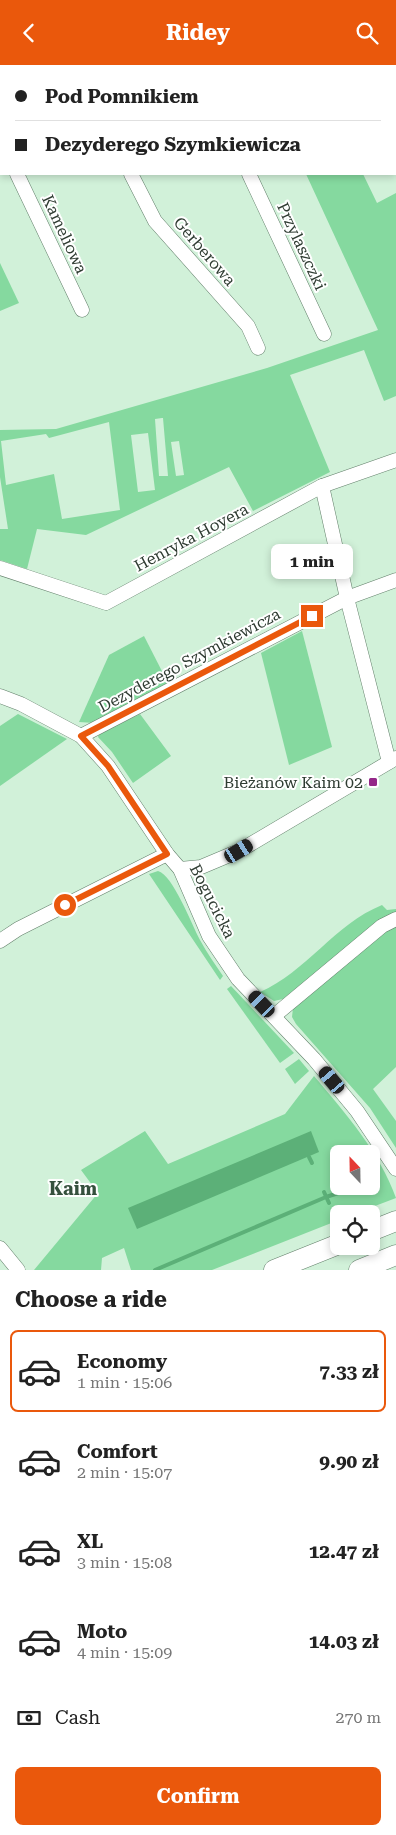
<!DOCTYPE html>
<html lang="en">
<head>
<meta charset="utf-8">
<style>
  body { margin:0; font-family:"Roboto Serif",serif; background:#f6f6f6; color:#222; height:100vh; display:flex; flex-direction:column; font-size:19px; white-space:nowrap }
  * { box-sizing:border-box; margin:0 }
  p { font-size:16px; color:#767676 }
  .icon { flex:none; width:28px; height:28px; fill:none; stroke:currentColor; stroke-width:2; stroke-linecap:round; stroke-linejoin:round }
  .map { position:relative; height:1205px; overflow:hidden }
  .panel { display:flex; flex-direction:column; background:#fff; flex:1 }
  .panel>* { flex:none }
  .top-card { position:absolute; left:0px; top:0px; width:396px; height:110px; box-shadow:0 2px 8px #0003; display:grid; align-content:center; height:110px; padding:0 15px; background:#fff }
  .needle { width:32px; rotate:338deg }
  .tools { position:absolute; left:330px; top:1080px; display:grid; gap:10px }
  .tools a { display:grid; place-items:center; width:50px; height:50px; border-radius:8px; background:#fff; box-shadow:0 2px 8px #0003; font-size:25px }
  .end { position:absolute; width:22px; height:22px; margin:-11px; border:6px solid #ea580c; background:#fff; box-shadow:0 0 0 2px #fff }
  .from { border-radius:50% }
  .bubble { position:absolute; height:35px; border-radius:8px; background:#fff; box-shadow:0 2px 8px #0003; font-size:16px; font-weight:700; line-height:35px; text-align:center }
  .car { position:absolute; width:15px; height:30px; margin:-15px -8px; border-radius:6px; box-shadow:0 0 4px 1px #0007; background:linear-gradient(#222 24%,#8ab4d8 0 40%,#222 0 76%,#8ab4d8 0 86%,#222 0) }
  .top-card b { display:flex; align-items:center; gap:18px; height:48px; font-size:19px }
  .top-card b+b { border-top:1px solid #e0e0e0 }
  .top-card i { width:12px; height:12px; background:#222 }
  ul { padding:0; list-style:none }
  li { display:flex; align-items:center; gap:15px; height:82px; margin:0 10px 8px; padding:0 5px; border:2px solid transparent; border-radius:8px }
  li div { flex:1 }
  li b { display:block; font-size:19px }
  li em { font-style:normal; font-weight:700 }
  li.selected { border-color:#ea580c }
  li>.icon { width:45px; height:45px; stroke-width:1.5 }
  h2 { padding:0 15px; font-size:22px; line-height:60px }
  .pay { display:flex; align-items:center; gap:12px; height:55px; padding:0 15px; font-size:19px }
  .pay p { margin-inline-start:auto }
  .cta { display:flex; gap:10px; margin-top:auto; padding:10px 15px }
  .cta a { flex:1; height:58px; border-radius:8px; background:#ea580c; color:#fff; font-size:20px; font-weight:700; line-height:58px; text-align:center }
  header { display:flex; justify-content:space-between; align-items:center; height:65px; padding:0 15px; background:#ea580c; color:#fff; font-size:22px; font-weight:700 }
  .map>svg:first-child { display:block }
  .green { fill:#85d99f; fill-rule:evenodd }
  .water { fill:#5cb078 }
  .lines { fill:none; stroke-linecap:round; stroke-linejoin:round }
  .stream { stroke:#5cb078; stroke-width:4 }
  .minor-casing { stroke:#627f6a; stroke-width:15 }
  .highway-casing { stroke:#627f6a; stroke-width:21 }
  .minor { stroke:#fff; stroke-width:14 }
  .highway { stroke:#fff; stroke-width:20 }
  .route { stroke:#ea580c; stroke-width:6 }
  .poi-dot { fill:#942788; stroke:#fff; stroke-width:2 }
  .labels { text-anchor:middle; stroke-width:4; stroke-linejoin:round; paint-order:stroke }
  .street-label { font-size:16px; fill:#2f3c32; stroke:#fff }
  .poi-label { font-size:16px; fill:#2f3c32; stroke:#fff; text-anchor:end }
  .neighbourhood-label { font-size:18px; font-weight:bold; fill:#35503d; stroke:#fff }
</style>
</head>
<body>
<header><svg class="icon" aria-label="back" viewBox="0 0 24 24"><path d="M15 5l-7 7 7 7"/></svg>Ridey<svg class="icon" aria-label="search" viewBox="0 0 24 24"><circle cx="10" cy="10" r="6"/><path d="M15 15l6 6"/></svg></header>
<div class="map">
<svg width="396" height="1205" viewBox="0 0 396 1205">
  <rect width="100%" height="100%" fill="#d1f1d9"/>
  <g class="green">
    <path d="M306,109H363L377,138L396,128V331L384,336L364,285L290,310L330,407L253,446L229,402L86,470L37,464L27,504L0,495V464H8L0,412V365L56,364L267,303L378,265ZM162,353H163L168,411H159L155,354ZM109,357L120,445L62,454L54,409L6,420L1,376L46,369L49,373ZM148,368L155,425L138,427L131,370ZM179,376L184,410L176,411L171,377Z"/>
    <path d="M0,198L19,238L0,246Z"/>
    <path d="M302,566L332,682L289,700L261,588Z"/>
    <path d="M144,571L168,618L94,658L79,657L109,590Z"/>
    <path d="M18,649L67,674L0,721V661Z"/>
    <path d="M140,649L171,691L133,718L112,687L98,672L99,669Z"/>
    <path d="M158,806C173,810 192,860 200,875C207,888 215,899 223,911L220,915L149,809Z"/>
    <path d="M382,840L387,845L396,844V850L377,858L283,934L274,936L260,927C306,907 335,859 382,840Z"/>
    <path d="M396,861V1002L373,1024L396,1056V1083L370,1043L296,959L292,952L293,943L383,866Z"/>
    <path d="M231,921L294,988L280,998L227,924Z"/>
    <path d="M299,994L309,1006L295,1019L285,1004Z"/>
    <path d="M314,1011C346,1049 379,1086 396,1133L354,1149H339V1155L212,1205H131L124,1183L102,1193L101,1205H34L98,1128L81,1105L145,1066L168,1099L285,1049ZM339,1089H371V1121H339Z"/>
  </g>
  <path class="water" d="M311,1066L319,1087L137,1164L128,1143Z"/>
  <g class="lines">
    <g class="stream">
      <path d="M309,1092L312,1098"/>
      <path d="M371,1118L376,1116"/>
      <path d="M324,1127L329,1138"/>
      <path d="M155,1205L326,1132L360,1121"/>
    </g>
    <defs>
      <g id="minor">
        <path d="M81,0L82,1"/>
        <path d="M199,0V1"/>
        <path d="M0,73L1,76"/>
        <path d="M17,109L82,245"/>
        <path d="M131,109L155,156L248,261L258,283"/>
        <path d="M249,109L324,269"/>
        <path d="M322,421L347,533L389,697"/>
        <path d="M0,503L106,538L322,421L396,395"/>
        <path d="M0,631L21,639L81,671L108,701L167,789L180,804L209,871L238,914L314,994L357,1046L396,1104"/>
        <path d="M81,671L347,533L396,515"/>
        <path d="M180,804L201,802L239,786L396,693"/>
        <path d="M0,876L18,864L167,789"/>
        <path d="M274,951L382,861L396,854"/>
        <path d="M0,1183L18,1205"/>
      </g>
      <g id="highway">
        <path d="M371,1166L396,1156"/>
        <path d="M274,1205L339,1179"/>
        <path d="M359,1205L396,1190"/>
      </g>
    </defs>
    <use href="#minor" class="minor-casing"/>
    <use href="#highway" class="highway-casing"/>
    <use href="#minor" class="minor"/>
    <use href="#highway" class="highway"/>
  </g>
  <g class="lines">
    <path class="route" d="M65,840L167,789L108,701L81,671L312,551"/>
  </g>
  <rect class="poi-dot" x="368" y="712" width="10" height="10" rx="2.5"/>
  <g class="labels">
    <g class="street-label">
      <text transform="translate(65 169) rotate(65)" y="6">Kameliowa</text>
      <text transform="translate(302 181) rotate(65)" y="6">Przylaszczki</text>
      <text transform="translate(205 186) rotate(49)" y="6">Gerberowa</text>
      <text transform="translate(191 472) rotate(-28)" y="6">Henryka Hoyera</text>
      <text transform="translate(189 595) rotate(-28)" y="6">Dezyderego Szymkiewicza</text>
      <text transform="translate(213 836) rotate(63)" y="6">Bogucicka</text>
    </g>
    <g class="poi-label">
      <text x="363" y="723">Bieżanów Kaim 02</text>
    </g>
    <g class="neighbourhood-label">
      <text x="73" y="1130">Kaim</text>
    </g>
  </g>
</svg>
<div class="tools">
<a><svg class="needle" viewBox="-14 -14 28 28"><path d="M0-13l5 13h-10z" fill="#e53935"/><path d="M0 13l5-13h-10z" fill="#767676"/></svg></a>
<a><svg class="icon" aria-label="locate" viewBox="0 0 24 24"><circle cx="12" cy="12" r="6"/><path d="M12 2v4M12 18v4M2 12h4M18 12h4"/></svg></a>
</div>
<i class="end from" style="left:65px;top:840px"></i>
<i class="end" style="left:312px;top:551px"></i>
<div class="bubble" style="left:271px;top:479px;width:82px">1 min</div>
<i class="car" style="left:239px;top:786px;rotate:59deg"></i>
<i class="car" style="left:262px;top:939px;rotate:316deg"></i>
<i class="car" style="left:332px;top:1015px;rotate:320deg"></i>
<div class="top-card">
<b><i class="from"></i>Pod Pomnikiem</b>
<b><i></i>Dezyderego Szymkiewicza</b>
</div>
</div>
<section class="panel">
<h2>Choose a ride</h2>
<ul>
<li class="selected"><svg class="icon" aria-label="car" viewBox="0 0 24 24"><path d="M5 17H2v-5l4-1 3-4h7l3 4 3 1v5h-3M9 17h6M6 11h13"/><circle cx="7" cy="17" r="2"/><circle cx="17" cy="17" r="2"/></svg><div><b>Economy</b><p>1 min · 15:06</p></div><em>7.33 zł</em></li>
<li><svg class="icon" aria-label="car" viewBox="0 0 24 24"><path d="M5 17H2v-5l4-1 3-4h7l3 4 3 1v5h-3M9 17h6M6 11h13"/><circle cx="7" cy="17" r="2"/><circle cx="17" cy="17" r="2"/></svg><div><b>Comfort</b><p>2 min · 15:07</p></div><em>9.90 zł</em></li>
<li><svg class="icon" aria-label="car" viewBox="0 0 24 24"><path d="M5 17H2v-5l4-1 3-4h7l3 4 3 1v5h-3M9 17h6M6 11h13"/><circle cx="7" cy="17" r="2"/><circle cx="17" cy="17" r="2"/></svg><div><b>XL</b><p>3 min · 15:08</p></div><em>12.47 zł</em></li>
<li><svg class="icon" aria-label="car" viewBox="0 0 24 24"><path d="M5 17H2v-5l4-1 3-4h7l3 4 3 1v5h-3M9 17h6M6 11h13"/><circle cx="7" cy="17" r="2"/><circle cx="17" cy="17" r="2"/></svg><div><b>Moto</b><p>4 min · 15:09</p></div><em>14.03 zł</em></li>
</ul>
<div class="pay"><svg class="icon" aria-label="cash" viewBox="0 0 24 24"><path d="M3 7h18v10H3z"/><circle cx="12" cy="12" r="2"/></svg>Cash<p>270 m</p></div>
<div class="cta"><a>Confirm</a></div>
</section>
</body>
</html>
